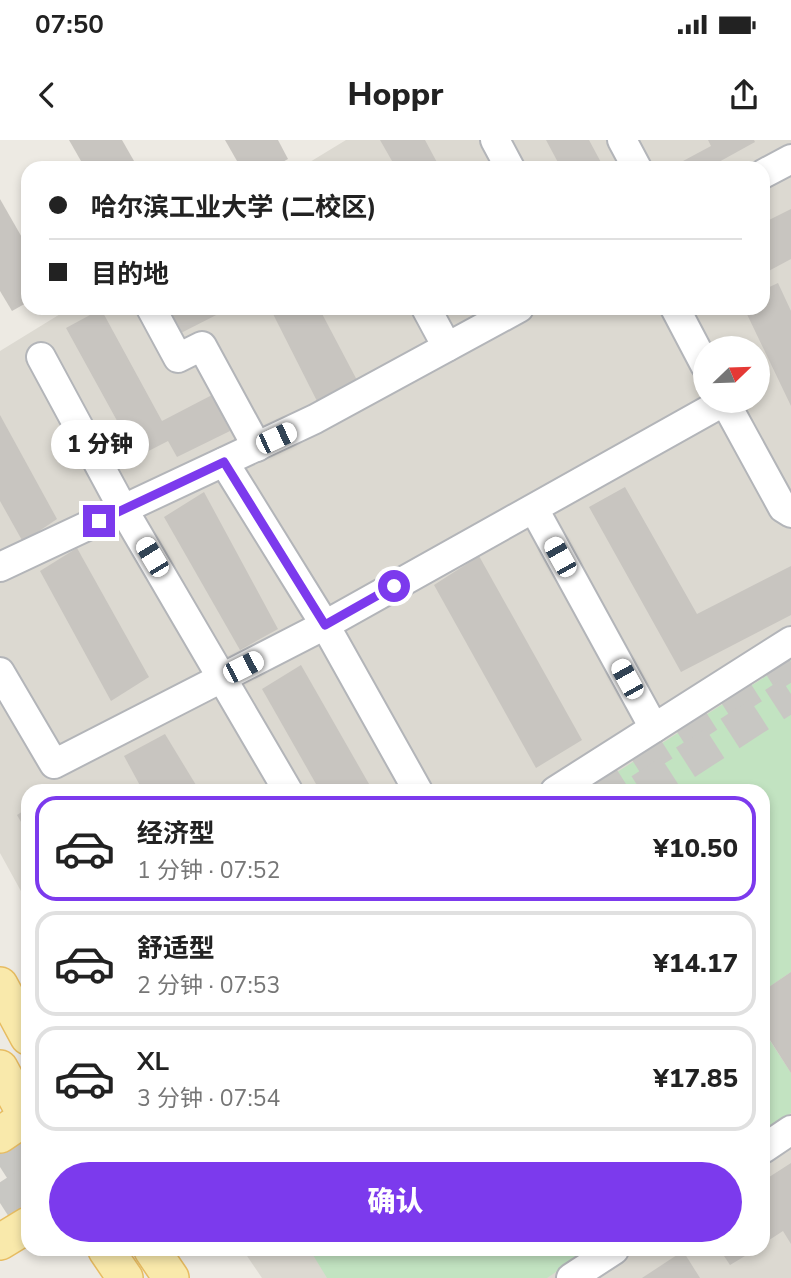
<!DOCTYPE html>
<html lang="zh">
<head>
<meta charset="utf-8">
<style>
  body { margin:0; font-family:"Nunito Sans","Noto Sans SC",sans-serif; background:#f6f6f6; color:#222; height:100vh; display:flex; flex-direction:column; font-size:26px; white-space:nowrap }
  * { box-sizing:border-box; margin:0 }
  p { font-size:23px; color:#767676 }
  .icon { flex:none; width:38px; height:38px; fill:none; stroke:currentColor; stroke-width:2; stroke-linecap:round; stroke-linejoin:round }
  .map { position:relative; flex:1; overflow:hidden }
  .drawer { position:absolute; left:21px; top:644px; width:749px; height:472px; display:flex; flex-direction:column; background:#fff; border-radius:21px; box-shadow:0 4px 10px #0003 }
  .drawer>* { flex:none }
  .hud { position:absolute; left:21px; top:21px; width:749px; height:154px; border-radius:21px; box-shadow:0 4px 10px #0003; display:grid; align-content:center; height:154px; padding:0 28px; background:#fff }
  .needle { width:46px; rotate:67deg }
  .fabs { position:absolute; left:693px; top:196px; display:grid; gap:14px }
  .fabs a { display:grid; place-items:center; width:77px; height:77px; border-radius:50%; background:#fff; box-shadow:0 4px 10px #0003; font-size:35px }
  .end { position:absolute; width:32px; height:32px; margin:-16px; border:9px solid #7c3aed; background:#fff; box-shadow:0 0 0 4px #fff }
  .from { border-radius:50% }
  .bubble { position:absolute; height:49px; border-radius:24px; background:#fff; box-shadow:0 4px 10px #0003; font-size:23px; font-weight:800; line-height:49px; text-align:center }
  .car { position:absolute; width:21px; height:42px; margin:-21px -10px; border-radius:9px; box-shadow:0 0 5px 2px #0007; background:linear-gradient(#fff 24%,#345 0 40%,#fff 0 76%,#345 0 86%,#fff 0) }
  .hud b { display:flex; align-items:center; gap:24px; height:66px; font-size:26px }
  .hud b+b { border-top:2px solid #e0e0e0 }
  .hud i { width:18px; height:18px; background:#222 }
  ul { padding:12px 0 0; list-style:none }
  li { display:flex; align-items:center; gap:21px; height:105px; margin:0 14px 10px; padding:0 14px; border:4px solid #e0e0e0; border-radius:21px }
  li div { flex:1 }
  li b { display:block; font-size:26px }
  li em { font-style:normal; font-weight:800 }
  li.active { border-color:#7c3aed }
  li>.icon { width:63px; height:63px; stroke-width:1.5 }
  .action { display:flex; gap:14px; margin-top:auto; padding:14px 28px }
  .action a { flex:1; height:80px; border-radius:42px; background:#7c3aed; color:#fff; font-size:28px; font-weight:800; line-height:80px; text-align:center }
  .status { display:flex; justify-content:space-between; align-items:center; height:49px; padding:0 35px; background:#fff; direction:ltr }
  .status svg { height:19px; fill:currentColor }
  header { display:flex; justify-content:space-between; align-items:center; height:91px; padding:0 28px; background:#fff; font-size:32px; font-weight:800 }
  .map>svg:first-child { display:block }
  .education { fill:#dcd9d1; fill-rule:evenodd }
  .green { fill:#c2e3c1 }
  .building { fill:#c8c5c0 }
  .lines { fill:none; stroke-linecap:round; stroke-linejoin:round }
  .major-tunnel { stroke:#c8c7c3; stroke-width:35; stroke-dasharray:35 18; stroke-linecap:butt }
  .minor-casing { stroke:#b3b5b9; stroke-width:32 }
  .major-casing { stroke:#e7bc61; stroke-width:38 }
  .minor { stroke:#fff; stroke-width:28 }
  .major { stroke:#f9e9ab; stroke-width:35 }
  .route { stroke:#7c3aed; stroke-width:9 }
</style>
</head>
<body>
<div class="status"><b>07:50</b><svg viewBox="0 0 49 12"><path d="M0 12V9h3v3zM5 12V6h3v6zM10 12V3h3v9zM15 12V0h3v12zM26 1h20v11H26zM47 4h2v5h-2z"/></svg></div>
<header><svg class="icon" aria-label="back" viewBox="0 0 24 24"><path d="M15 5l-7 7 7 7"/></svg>Hoppr<svg class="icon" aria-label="share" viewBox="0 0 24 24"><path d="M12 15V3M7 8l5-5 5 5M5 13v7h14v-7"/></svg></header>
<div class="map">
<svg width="791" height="1138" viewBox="0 0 791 1138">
  <rect width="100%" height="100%" fill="#edeae3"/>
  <path class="education" d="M346,0H791V1138H262L243,1110H763V651H28V764L0,713V211L70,168H763V28H300ZM705,208H758V261H705Z"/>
  <g class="green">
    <path d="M791,520V832L763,851V651H588Z"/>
    <path d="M763,890L791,933V973L763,992Z"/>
    <path d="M310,1110H589L547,1138H327Z"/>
  </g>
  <g class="building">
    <path d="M69,0H122L138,28H85Z"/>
    <path d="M225,0H278L288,19L272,28H241Z"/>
    <path d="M380,0H425L440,28H396Z"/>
    <path d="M546,0H589L604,28H561Z"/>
    <path d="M708,0H754L755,2L717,23L720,28H670L711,6Z"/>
    <path d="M0,59L28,108V162L12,171L0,151Z"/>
    <path d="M791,69V119L763,134V83Z"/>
    <path d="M778,143L791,171V266L744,168H763V150Z"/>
    <path d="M165,168H230L177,195Z"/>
    <path d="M270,168H319L359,244L319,265Z"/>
    <path d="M474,168H491L478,176Z"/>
    <path d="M101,169L162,281L212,255L230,291L177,317L168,301L137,317L66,188Z"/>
    <path d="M0,275L57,379L23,402L0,361Z"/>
    <path d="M625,347L697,474L791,426V475L681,532L589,367Z"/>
    <path d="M204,352L278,489L240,510L164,377Z"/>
    <path d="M77,408L149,537L111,561L40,431Z"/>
    <path d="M479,416L582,600L536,628L434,445Z"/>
    <path d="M301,525L373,651H320L262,549Z"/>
    <path d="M165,594L199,650L197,651H143L124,616Z"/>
    <path d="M28,668V694L17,675Z"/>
    <path d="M791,832V933L763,889V851Z"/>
    <path d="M791,1023V1104L783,1091L763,1104V1041Z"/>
    <path d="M720,1110H755L730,1125Z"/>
    <path d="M683,1111L700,1138H642Z"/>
  </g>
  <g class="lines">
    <g class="major-tunnel">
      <path d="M589,651L791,522"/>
      <path d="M641,651L791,554"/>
      <path d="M0,1027L28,1009"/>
      <path d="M0,1063L28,1045"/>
    </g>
    <defs>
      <g id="minor">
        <path d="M495,0L510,28"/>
        <path d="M622,0L637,28"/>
        <path d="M763,34L791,19"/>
        <path d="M151,168L178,218L202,206L257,307"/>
        <path d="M426,168L447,207"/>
        <path d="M675,168L705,225"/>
        <path d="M41,217L123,369L288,651"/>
        <path d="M725,262L783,368L791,373"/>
        <path d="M224,322L325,485L418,651"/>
        <path d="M534,369L654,588"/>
        <path d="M0,427L315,279L519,168"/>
        <path d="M0,532L54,624L325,485L725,261"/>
        <path d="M555,651L791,501"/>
        <path d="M763,1009L791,990"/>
        <path d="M571,1138L614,1110"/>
      </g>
      <g id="major">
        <path d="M0,845L28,897"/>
        <path d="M0,928L28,980"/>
        <path d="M0,995L28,976"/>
        <path d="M0,1102L28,1085"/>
        <path d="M106,1110L125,1138"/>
        <path d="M152,1110L171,1138"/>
      </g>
    </defs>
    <use href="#minor" class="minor-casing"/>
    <use href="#major" class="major-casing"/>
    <use href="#minor" class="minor"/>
    <use href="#major" class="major"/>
  </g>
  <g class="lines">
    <path class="route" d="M99,381L224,322L325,485L394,446"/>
  </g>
</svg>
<div class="fabs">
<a><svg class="needle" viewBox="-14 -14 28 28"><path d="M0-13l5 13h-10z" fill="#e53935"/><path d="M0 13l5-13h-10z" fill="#767676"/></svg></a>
</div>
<i class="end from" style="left:394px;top:446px"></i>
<i class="end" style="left:99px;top:381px"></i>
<div class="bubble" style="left:51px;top:280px;width:98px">1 分钟</div>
<i class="car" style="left:276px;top:298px;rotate:65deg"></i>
<i class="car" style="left:152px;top:417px;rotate:329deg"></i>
<i class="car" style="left:560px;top:417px;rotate:331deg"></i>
<i class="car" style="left:243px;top:527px;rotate:63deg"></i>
<i class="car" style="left:627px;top:539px;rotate:331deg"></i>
<div class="hud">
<b><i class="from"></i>哈尔滨工业大学 (二校区)</b>
<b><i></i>目的地</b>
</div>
<section class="drawer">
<ul>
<li class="active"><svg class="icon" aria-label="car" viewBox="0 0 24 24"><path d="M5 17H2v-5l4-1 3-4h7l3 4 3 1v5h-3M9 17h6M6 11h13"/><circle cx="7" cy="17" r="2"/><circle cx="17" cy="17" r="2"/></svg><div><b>经济型</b><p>1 分钟 · 07:52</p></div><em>¥10.50</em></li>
<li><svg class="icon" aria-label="car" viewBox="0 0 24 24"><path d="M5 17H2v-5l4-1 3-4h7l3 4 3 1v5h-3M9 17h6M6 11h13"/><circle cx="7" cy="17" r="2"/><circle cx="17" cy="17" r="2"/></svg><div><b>舒适型</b><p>2 分钟 · 07:53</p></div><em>¥14.17</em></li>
<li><svg class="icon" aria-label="car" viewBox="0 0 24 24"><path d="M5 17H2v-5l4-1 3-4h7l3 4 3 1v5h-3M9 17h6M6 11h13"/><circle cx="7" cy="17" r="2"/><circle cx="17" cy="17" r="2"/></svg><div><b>XL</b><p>3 分钟 · 07:54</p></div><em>¥17.85</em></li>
</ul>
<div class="action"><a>确认</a></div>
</section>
</div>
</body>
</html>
